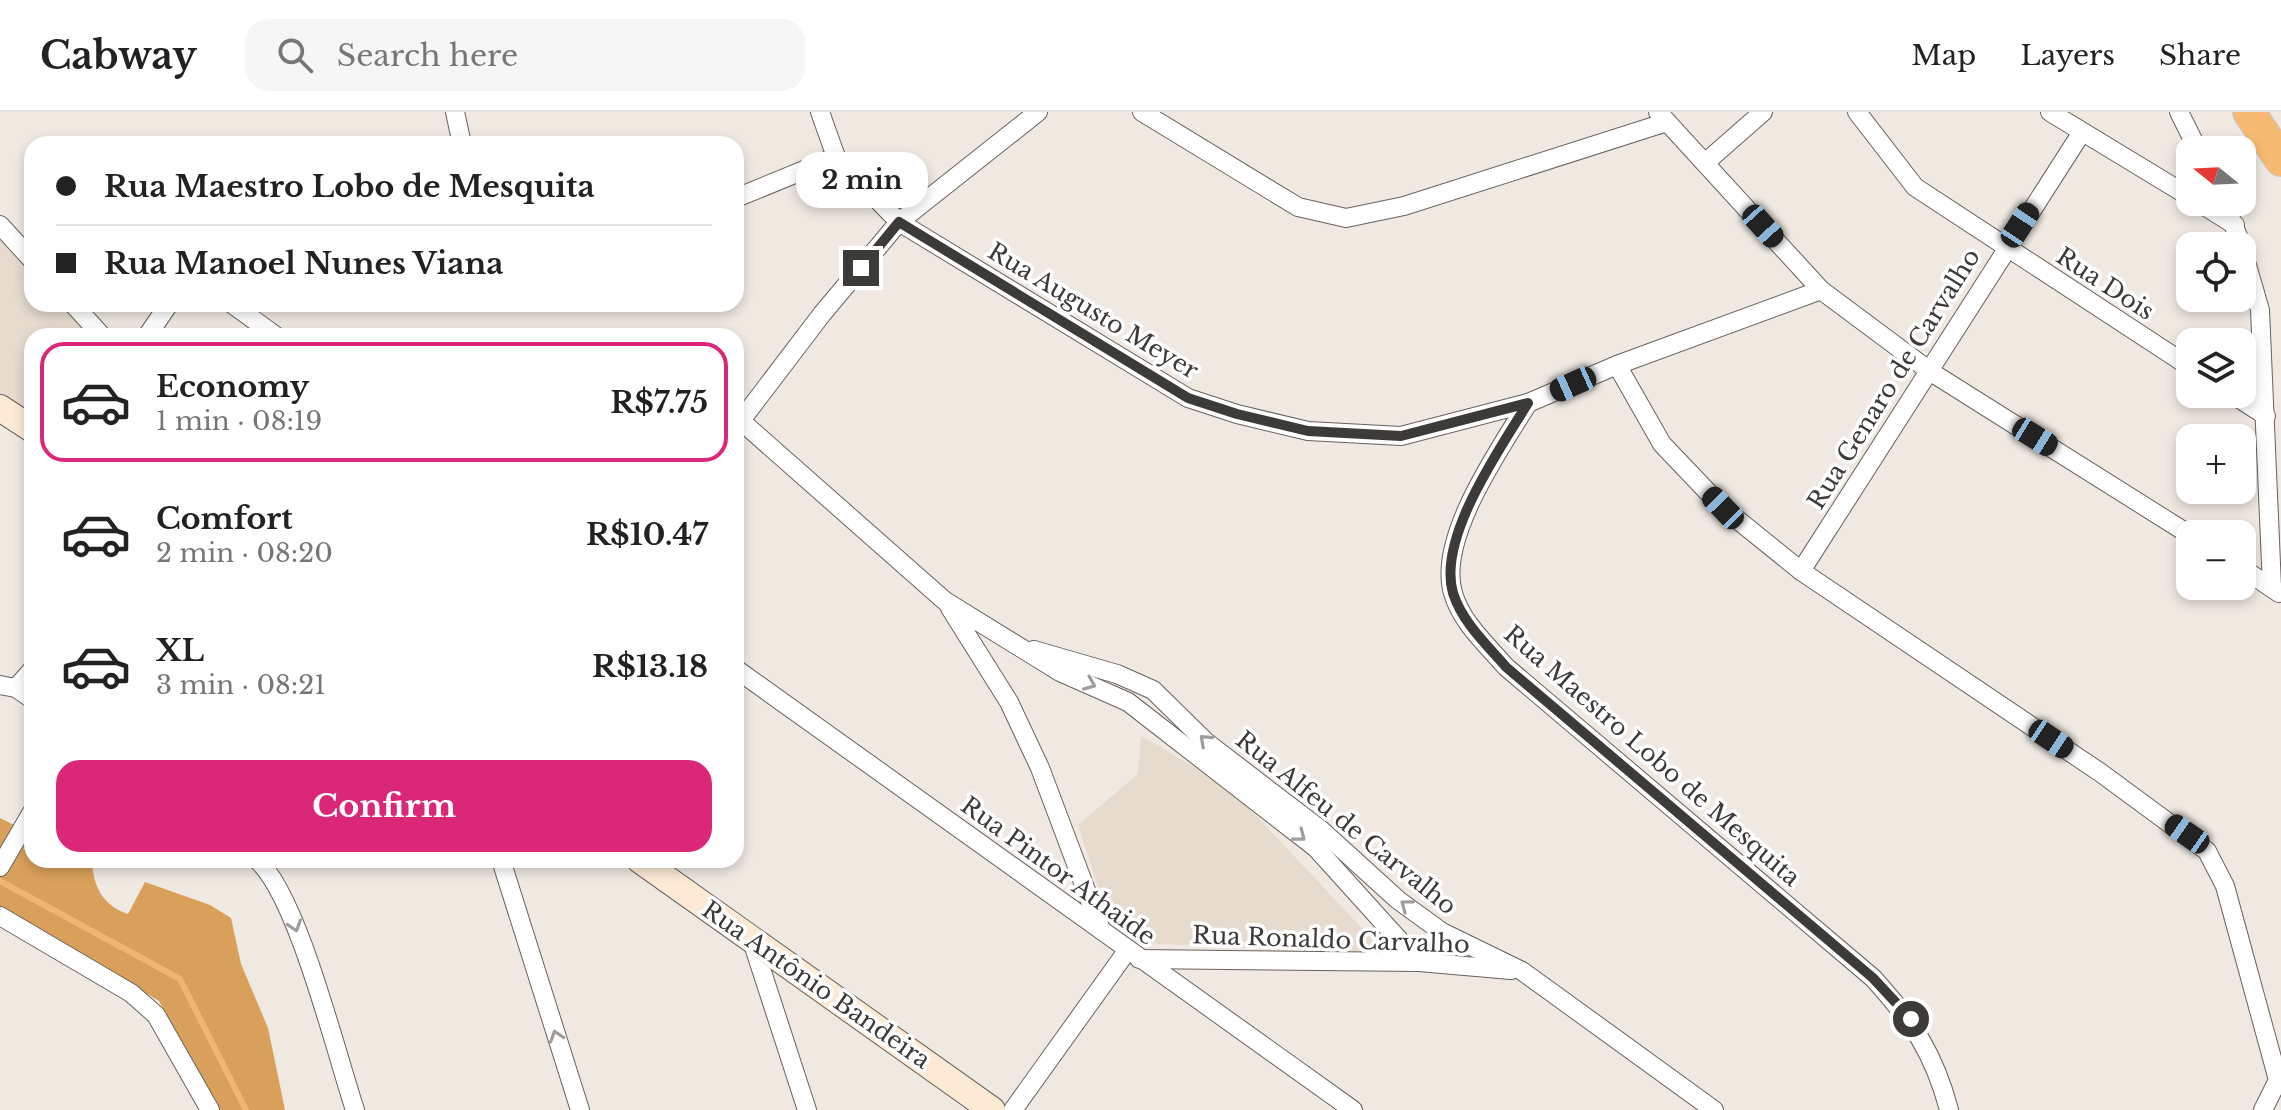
<!DOCTYPE html>
<html lang="en">
<head>
<meta charset="utf-8">
<style>
  body { margin:0; font-family:"Libre Baskerville",serif; background:#f6f6f6; color:#222; height:100vh; display:flex; flex-direction:column; font-size:30px; white-space:nowrap }
  * { box-sizing:border-box; margin:0 }
  p { font-size:26px; color:#767676 }
  .icon { flex:none; width:44px; height:44px; fill:none; stroke:currentColor; stroke-width:2; stroke-linecap:round; stroke-linejoin:round }
  .map { position:relative; flex:1; overflow:hidden }
  .drawer { position:absolute; left:24px; top:216px; width:720px; height:540px; display:flex; flex-direction:column; background:#fff; border-radius:24px; box-shadow:0 4px 12px #0003 }
  .drawer>* { flex:none }
  .guide { position:absolute; left:24px; top:24px; width:720px; height:176px; border-radius:24px; box-shadow:0 4px 12px #0003; display:grid; align-content:center; height:176px; padding:0 32px; background:#fff }
  .needle { width:52px; rotate:288deg }
  .controls { position:absolute; left:2176px; top:24px; display:grid; gap:16px }
  .controls a { display:grid; place-items:center; width:80px; height:80px; border-radius:16px; background:#fff; box-shadow:0 4px 12px #0003; font-size:40px }
  .end { position:absolute; width:36px; height:36px; margin:-18px; border:10px solid #3d3b38; background:#fff; box-shadow:0 0 0 4px #fff }
  .from { border-radius:50% }
  .bubble { position:absolute; height:56px; border-radius:24px; background:#fff; box-shadow:0 4px 12px #0003; font-size:26px; font-weight:700; line-height:56px; text-align:center }
  .car { position:absolute; width:24px; height:48px; margin:-24px -12px; border-radius:10px; box-shadow:0 0 6px 2px #0007; background:linear-gradient(#222 24%,#8ab4d8 0 40%,#222 0 76%,#8ab4d8 0 86%,#222 0) }
  .guide b { display:flex; align-items:center; gap:28px; height:76px; font-size:30px }
  .guide b+b { border-top:2px solid #e0e0e0 }
  .guide i { width:20px; height:20px; background:#222 }
  ul { padding:14px 0 0; list-style:none }
  li { display:flex; align-items:center; gap:24px; height:120px; margin:0 16px 12px; padding:0 16px; border:4px solid transparent; border-radius:24px }
  li div { flex:1 }
  li b { display:block; font-size:30px }
  li em { font-style:normal; font-weight:700 }
  li.current { border-color:#db2777 }
  li>.icon { width:72px; height:72px; stroke-width:1.5 }
  .cta { display:flex; gap:16px; margin-top:auto; padding:16px 32px }
  .cta a { flex:1; height:92px; border-radius:24px; background:#db2777; color:#fff; font-size:32px; font-weight:700; line-height:92px; text-align:center }
  header { display:flex; align-items:center; gap:48px; box-sizing:border-box; height:112px; padding:0 40px; background:#fff; border-bottom:2px solid #e0e0e0 }
  header strong { font-size:38px }
  nav { display:flex; gap:44px; margin-inline-start:auto; font-size:28px }
  .search { width:560px; height:72px; background:#f6f6f6; display:flex; align-items:center; gap:20px; box-sizing:border-box; padding:0 28px; border-radius:24px; color:#767676; font-size:30px }
  .map>svg:first-child { display:block }
  .built { fill:#e7dbce }
  .forest { fill:#d9a05b }
  .lines { fill:none; stroke-linecap:round; stroke-linejoin:round }
  .stream { stroke:#f0b671; stroke-width:6 }
  .street-casing { stroke:#68625c; stroke-width:20 }
  .secondary-casing { stroke:#68625c; stroke-width:28 }
  .highway-casing { stroke:#c9c8c7; stroke-width:34 }
  .street { stroke:#fff; stroke-width:18 }
  .secondary { stroke:#fcead5; stroke-width:26 }
  .highway { stroke:#f6ba72; stroke-width:32 }
  .oneway { stroke:#9e9d9c }
  .route { stroke:#3d3b38; stroke-width:10 }
  .labels { text-anchor:middle; stroke-width:7; stroke-linejoin:round; paint-order:stroke }
  .street-label { font-size:24px; fill:#3d3b38; stroke:#fff }
</style>
</head>
<body>
<header>
<strong>Cabway</strong>
<div class="search"><svg class="icon" aria-label="search" viewBox="0 0 24 24"><circle cx="10" cy="10" r="6"/><path d="M15 15l6 6"/></svg>Search here</div>
<nav><a>Map</a><a>Layers</a><a>Share</a></nav>
</header>
<div class="map">
<svg width="2281" height="998" viewBox="0 0 2281 998">
  <rect width="100%" height="100%" fill="#efe9e2"/>
  <g class="built">
    <path d="M0,122L32,156V192H66L96,224H32V305L0,284Z"/>
    <path d="M1141,624L1230,676L1389,845L1147,831L1110,811L1078,713L1138,662Z"/>
  </g>
  <path class="forest" d="M0,706L32,722V748H92C93,774 102,793 128,802L145,770L210,793L231,806L241,852L268,916L285,998H218L159,889L0,794Z"/>
  <g class="lines">
    <path class="stream" d="M0,769L180,867L246,998"/>
    <defs>
      <g id="street">
        <path d="M455,0L462,32"/>
        <path d="M820,0L836,45L899,110L1188,286L1237,302L1308,319L1401,324L1528,291L1617,253L1821,178"/>
        <path d="M1142,0L1298,95L1346,106L1404,94L1667,10"/>
        <path d="M1658,0L1821,178L1931,260L2190,423"/>
        <path d="M1857,0L1915,75L2190,255"/>
        <path d="M2050,0L2190,85"/>
        <path d="M2179,0L2198,38"/>
        <path d="M1706,50L1763,0"/>
        <path d="M736,86L836,45"/>
        <path d="M2198,90L2235,113"/>
        <path d="M2224,90L2242,134"/>
        <path d="M0,113L32,148"/>
        <path d="M2242,136L2260,198L2272,475"/>
        <path d="M73,192L102,224"/>
        <path d="M232,192L276,224"/>
        <path d="M147,224L169,192"/>
        <path d="M1617,253L1662,332L1723,396L1801,459L2101,661L2207,739L2225,774L2278,968L2263,998"/>
        <path d="M2232,282L2266,304"/>
        <path d="M1528,291C1500,337 1437,426 1453,481C1461,510 1487,533 1506,555L1873,866C1912,909 1934,941 1949,998"/>
        <path d="M741,309L945,489L1060,560L1128,590L1316,736L1419,850"/>
        <path d="M736,315L822,202L899,110L1038,0"/>
        <path d="M2242,456L2279,481"/>
        <path d="M1801,459L2082,20"/>
        <path d="M950,496L1009,590L1040,656L1101,818"/>
        <path d="M1034,538L1117,562L1153,578L1206,630L1321,718L1398,788L1442,820L1522,859L1714,998"/>
        <path d="M736,557L1353,998"/>
        <path d="M0,573L16,576L32,587"/>
        <path d="M16,576L32,558"/>
        <path d="M257,748C297,782 336,941 355,998"/>
        <path d="M501,748L580,998"/>
        <path d="M0,755L32,700"/>
        <path d="M0,804L131,881L156,903L210,998"/>
        <path d="M751,826L807,998"/>
        <path d="M1139,847L1419,850L1511,858"/>
        <path d="M1013,998L1127,839"/>
      </g>
      <g id="secondary">
        <path d="M0,296L32,317"/>
        <path d="M640,748L992,998"/>
      </g>
      <path id="highway" d="M2249,0L2281,48"/>
    </defs>
    <use href="#street" class="street-casing"/>
    <use href="#secondary" class="secondary-casing"/>
    <use href="#highway" class="highway-casing"/>
    <use href="#street" class="street"/>
    <use href="#secondary" class="secondary"/>
    <use href="#highway" class="highway"/>
  </g>
  <defs><path id="oneway-chevron" d="M-2-3.5L2.5 0L-2 3.5" fill="none" stroke-width="1.6" stroke-linecap="round" stroke-linejoin="round" transform="scale(2)"/></defs>
  <g class="oneway">
    <use href="#oneway-chevron" transform="translate(1090 572) rotate(22)"/>
    <use href="#oneway-chevron" transform="translate(1205 628) rotate(-137)"/>
    <use href="#oneway-chevron" transform="translate(1300 724) rotate(38)"/>
    <use href="#oneway-chevron" transform="translate(1406 793) rotate(-143)"/>
    <use href="#oneway-chevron" transform="translate(295 814) rotate(72)"/>
    <use href="#oneway-chevron" transform="translate(556 924) rotate(-108)"/>
  </g>
  <g class="lines">
    <path class="route" d="M861,156L899,110L1188,286L1237,302L1308,319L1401,324L1528,291C1500,337 1437,426 1453,481C1462,510 1487,533 1506,555L1873,866L1911,907"/>
  </g>
  <g class="labels">
    <g class="street-label">
      <text transform="translate(2105 172) rotate(33)" y="8">Rua Dois</text>
      <text transform="translate(1093 199) rotate(31)" y="8">Rua Augusto Meyer</text>
      <text transform="translate(1894 267) rotate(-58)" y="8">Rua Genaro de Carvalho</text>
      <text transform="translate(1652 644) rotate(41)" y="8">Rua Maestro Lobo de Mesquita</text>
      <text transform="translate(1346 711) rotate(39)" y="8">Rua Alfeu de Carvalho</text>
      <text transform="translate(1058 759) rotate(36)" y="8">Rua Pintor Athaide</text>
      <text transform="translate(1331 828) rotate(2)" y="8">Rua Ronaldo Carvalho</text>
      <text transform="translate(816 873) rotate(35)" y="8">Rua Antônio Bandeira</text>
    </g>
  </g>
</svg>
<div class="controls">
<a><svg class="needle" viewBox="-14 -14 28 28"><path d="M0-13l5 13h-10z" fill="#e53935"/><path d="M0 13l5-13h-10z" fill="#767676"/></svg></a>
<a><svg class="icon" aria-label="locate" viewBox="0 0 24 24"><circle cx="12" cy="12" r="6"/><path d="M12 2v4M12 18v4M2 12h4M18 12h4"/></svg></a>
<a><svg class="icon" aria-label="layers" viewBox="0 0 24 24"><path d="M12 4l9 5-9 5-9-5zM3 14l9 5 9-5"/></svg></a>
<a>+</a>
<a>−</a>
</div>
<i class="end from" style="left:1911px;top:907px"></i>
<i class="end" style="left:861px;top:156px"></i>
<div class="bubble" style="left:796px;top:40px;width:132px">2 min</div>
<i class="car" style="left:2020px;top:113px;rotate:33deg"></i>
<i class="car" style="left:1763px;top:114px;rotate:138deg"></i>
<i class="car" style="left:1573px;top:272px;rotate:246deg"></i>
<i class="car" style="left:2035px;top:325px;rotate:122deg"></i>
<i class="car" style="left:1723px;top:396px;rotate:316deg"></i>
<i class="car" style="left:2051px;top:627px;rotate:124deg"></i>
<i class="car" style="left:2187px;top:722px;rotate:305deg"></i>
<div class="guide">
<b><i class="from"></i>Rua Maestro Lobo de Mesquita</b>
<b><i></i>Rua Manoel Nunes Viana</b>
</div>
<section class="drawer">
<ul>
<li class="current"><svg class="icon" aria-label="car" viewBox="0 0 24 24"><path d="M5 17H2v-5l4-1 3-4h7l3 4 3 1v5h-3M9 17h6M6 11h13"/><circle cx="7" cy="17" r="2"/><circle cx="17" cy="17" r="2"/></svg><div><b>Economy</b><p>1 min · 08:19</p></div><em>R$7.75</em></li>
<li><svg class="icon" aria-label="car" viewBox="0 0 24 24"><path d="M5 17H2v-5l4-1 3-4h7l3 4 3 1v5h-3M9 17h6M6 11h13"/><circle cx="7" cy="17" r="2"/><circle cx="17" cy="17" r="2"/></svg><div><b>Comfort</b><p>2 min · 08:20</p></div><em>R$10.47</em></li>
<li><svg class="icon" aria-label="car" viewBox="0 0 24 24"><path d="M5 17H2v-5l4-1 3-4h7l3 4 3 1v5h-3M9 17h6M6 11h13"/><circle cx="7" cy="17" r="2"/><circle cx="17" cy="17" r="2"/></svg><div><b>XL</b><p>3 min · 08:21</p></div><em>R$13.18</em></li>
</ul>
<div class="cta"><a>Confirm</a></div>
</section>
</div>
</body>
</html>
